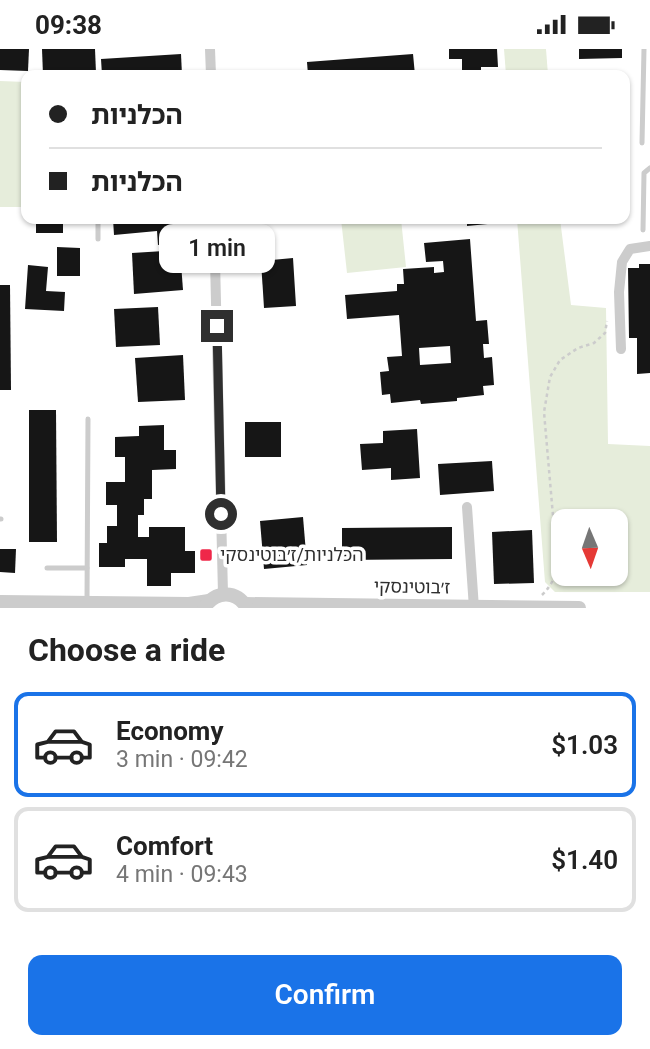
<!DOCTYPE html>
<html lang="en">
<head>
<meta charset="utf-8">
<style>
  body { margin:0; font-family:Roboto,"Noto Sans Hebrew",sans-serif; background:#f2f2f2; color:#222; height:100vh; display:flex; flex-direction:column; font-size:26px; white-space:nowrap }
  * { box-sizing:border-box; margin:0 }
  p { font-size:23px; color:#767676 }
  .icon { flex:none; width:38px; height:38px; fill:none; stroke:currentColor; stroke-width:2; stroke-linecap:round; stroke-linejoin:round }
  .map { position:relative; height:559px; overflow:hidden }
  .side { display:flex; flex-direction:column; background:#fff; flex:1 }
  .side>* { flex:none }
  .banner { position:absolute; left:21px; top:21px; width:609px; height:154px; border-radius:14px; box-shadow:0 2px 5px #0004; display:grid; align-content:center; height:154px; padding:0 28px; background:#fff }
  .needle { width:46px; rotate:178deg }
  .tools { position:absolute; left:551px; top:460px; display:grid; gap:14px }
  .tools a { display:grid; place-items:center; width:77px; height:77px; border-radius:14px; background:#fff; box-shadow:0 2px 5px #0004; font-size:35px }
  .end { position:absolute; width:32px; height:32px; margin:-16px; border:9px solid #2f2f2f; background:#fff; box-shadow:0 0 0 4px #fff }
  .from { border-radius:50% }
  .bubble { position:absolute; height:49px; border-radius:14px; background:#fff; box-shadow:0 2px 5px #0004; font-size:23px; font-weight:600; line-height:49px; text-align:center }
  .banner b { display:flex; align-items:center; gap:24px; height:66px; font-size:26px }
  .banner b+b { border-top:2px solid #e0e0e0 }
  .banner i { width:18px; height:18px; background:#222 }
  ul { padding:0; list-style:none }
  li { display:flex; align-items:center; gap:21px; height:105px; margin:0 14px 10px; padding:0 14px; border:4px solid #e0e0e0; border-radius:14px }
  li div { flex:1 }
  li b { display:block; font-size:26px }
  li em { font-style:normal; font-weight:600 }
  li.current { border-color:#1a73e8 }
  li>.icon { width:63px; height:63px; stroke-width:1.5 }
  h2 { padding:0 28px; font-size:32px; line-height:84px }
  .cta { display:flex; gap:14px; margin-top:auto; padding:14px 28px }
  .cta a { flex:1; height:80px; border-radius:14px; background:#1a73e8; color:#fff; font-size:28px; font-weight:600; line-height:80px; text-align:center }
  .status { display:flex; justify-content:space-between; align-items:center; height:49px; padding:0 35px; background:#fff; direction:ltr }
  .status svg { height:19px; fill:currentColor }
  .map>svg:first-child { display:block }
  .green { fill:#e6eddb; fill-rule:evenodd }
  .building { fill:#161616; fill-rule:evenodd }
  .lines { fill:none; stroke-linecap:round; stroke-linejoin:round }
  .path { stroke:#ccc; stroke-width:2.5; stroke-dasharray:3.5 3.5; stroke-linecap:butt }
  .service { stroke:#ccc; stroke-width:5 }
  .minor { stroke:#ccc; stroke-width:10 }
  .tertiary { stroke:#ccc; stroke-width:14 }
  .route { stroke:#2f2f2f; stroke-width:9 }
  .poi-dot { fill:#ef2749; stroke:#fff; stroke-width:2.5 }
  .labels { text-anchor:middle; stroke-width:7; stroke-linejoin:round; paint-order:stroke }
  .poi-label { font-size:18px; fill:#2f2f2f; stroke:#fff; text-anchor:start }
  .street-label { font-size:18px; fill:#2f2f2f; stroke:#fff }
</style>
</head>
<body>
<div class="status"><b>09:38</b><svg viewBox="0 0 49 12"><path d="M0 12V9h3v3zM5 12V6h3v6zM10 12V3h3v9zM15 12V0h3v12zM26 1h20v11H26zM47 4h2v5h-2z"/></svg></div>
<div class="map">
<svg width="650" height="559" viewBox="0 0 650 559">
  <rect width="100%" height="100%" fill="#fff"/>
  <g class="green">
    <path d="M504,0H546L548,26H506Z"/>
    <path d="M0,32L26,33L25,158H0Z"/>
    <path d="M341,170H401L406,218L347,224Z"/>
    <path d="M517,170H560L571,256L606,259L608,395L650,397V543H555L545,533ZM616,472V525H564V472Z"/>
  </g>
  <g class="building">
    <path d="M0,0H29L28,22L0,21Z"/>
    <path d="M42,0H95L96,24L43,26Z"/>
    <path d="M449,0H497L498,18H481V26H462V10H449Z"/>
    <path d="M579,0H622V9L579,10Z"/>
    <path d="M181,5L182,26H102L101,10Z"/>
    <path d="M413,5L415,26H308L307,13Z"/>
    <rect x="36" y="170" width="27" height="14"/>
    <path d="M113,170H159V174L179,172L181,194L158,196L157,182L114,186Z"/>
    <path d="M467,170H498V174L467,177Z"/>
    <path d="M470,190L476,272L487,271L489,295H483L484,309L492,308L494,336L483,337L484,346L457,349V352L421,355L420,351L391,354L390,345L382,346L380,323L389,322L387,308L402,307L399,266L347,270L345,246L397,242V235H404L403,220L434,218V224L444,223L443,212L426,213L424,194ZM450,297L451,314L420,316L419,299Z"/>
    <path d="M57,198L80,199V227H57Z"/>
    <path d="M180,201L183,241L134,245L132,204Z"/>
    <path d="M293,209L296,257L264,259L261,212Z"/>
    <path d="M639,215H650V324L637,325V289H629L628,219H639Z"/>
    <path d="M28,216L48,218L46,242L65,243L64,262L25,260Z"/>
    <path d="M0,236H10L11,341H0Z"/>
    <path d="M158,258L160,296L116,298L114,260Z"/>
    <path d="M183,306L185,351L138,353L135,309Z"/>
    <path d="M29,361H56L57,493H29Z"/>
    <rect x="245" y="373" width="36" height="35"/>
    <path d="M164,376V401H176V420L152,421V450H144V466H138V488H149V478H185V502H195V524H171V537H147V510H125V518H99V494H107V477H117V456H106V433H125V408H115V388L139,387V377Z"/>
    <path d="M417,380L420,429L391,431V419L362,421L360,395L383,394V382Z"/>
    <path d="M492,412L494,442L440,446L438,415Z"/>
    <path d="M303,468L307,516L264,520L260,472Z"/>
    <path d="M452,478V510L342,511V479Z"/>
    <path d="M532,481L534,534L494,535L492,483Z"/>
    <path d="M0,500H16L15,524L0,523Z"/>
  </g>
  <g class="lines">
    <path class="path" d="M542,546C552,536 556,527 557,513L544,363L550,328L560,311L578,299L594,294L605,284L607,272"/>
    <g class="service">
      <path d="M642,94L644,0"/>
      <path d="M98,170V190"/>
      <path d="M643,181L644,124L650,119"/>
      <path d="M0,470H1"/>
      <path d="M47,519H87"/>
      <path d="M87,552L88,370"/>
    </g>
    <g class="minor">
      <path d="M210,0L211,26"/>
      <path d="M214,170L223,545"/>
      <path d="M621,300L619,243L622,213L630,200L650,197"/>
      <path d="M467,458L474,559"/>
    </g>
    <g class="tertiary">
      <path d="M0,553L189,555L209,552"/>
      <path d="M245,555L579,559"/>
      <path d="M204,559C215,542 236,540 247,559"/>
    </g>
  </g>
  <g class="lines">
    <path class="route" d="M217,277L221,465"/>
  </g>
  <rect class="poi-dot" x="199" y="499" width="14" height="14" rx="3.5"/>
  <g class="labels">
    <g class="poi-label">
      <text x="220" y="512">הכלניות/ז׳בוטינסקי</text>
    </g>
    <g class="street-label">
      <text transform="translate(412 538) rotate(1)" y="6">ז׳בוטינסקי</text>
    </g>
  </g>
</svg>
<div class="tools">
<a><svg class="needle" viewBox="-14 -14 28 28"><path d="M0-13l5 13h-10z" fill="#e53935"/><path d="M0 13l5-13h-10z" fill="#767676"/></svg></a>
</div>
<i class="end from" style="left:221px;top:465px"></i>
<i class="end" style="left:217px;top:277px"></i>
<div class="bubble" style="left:159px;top:175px;width:116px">1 min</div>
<div class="banner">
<b><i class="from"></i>הכלניות</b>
<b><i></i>הכלניות</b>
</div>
</div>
<section class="side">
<h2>Choose a ride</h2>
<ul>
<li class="current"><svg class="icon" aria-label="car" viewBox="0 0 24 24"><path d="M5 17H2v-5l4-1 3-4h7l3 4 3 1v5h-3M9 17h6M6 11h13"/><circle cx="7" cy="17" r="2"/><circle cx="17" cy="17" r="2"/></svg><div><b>Economy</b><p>3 min · 09:42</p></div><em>$1.03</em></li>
<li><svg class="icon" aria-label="car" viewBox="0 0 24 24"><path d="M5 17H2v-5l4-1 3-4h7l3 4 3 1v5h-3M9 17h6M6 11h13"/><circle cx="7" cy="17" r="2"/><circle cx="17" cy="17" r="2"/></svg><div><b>Comfort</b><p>4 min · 09:43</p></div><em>$1.40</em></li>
</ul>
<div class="cta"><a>Confirm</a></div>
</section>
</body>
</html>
